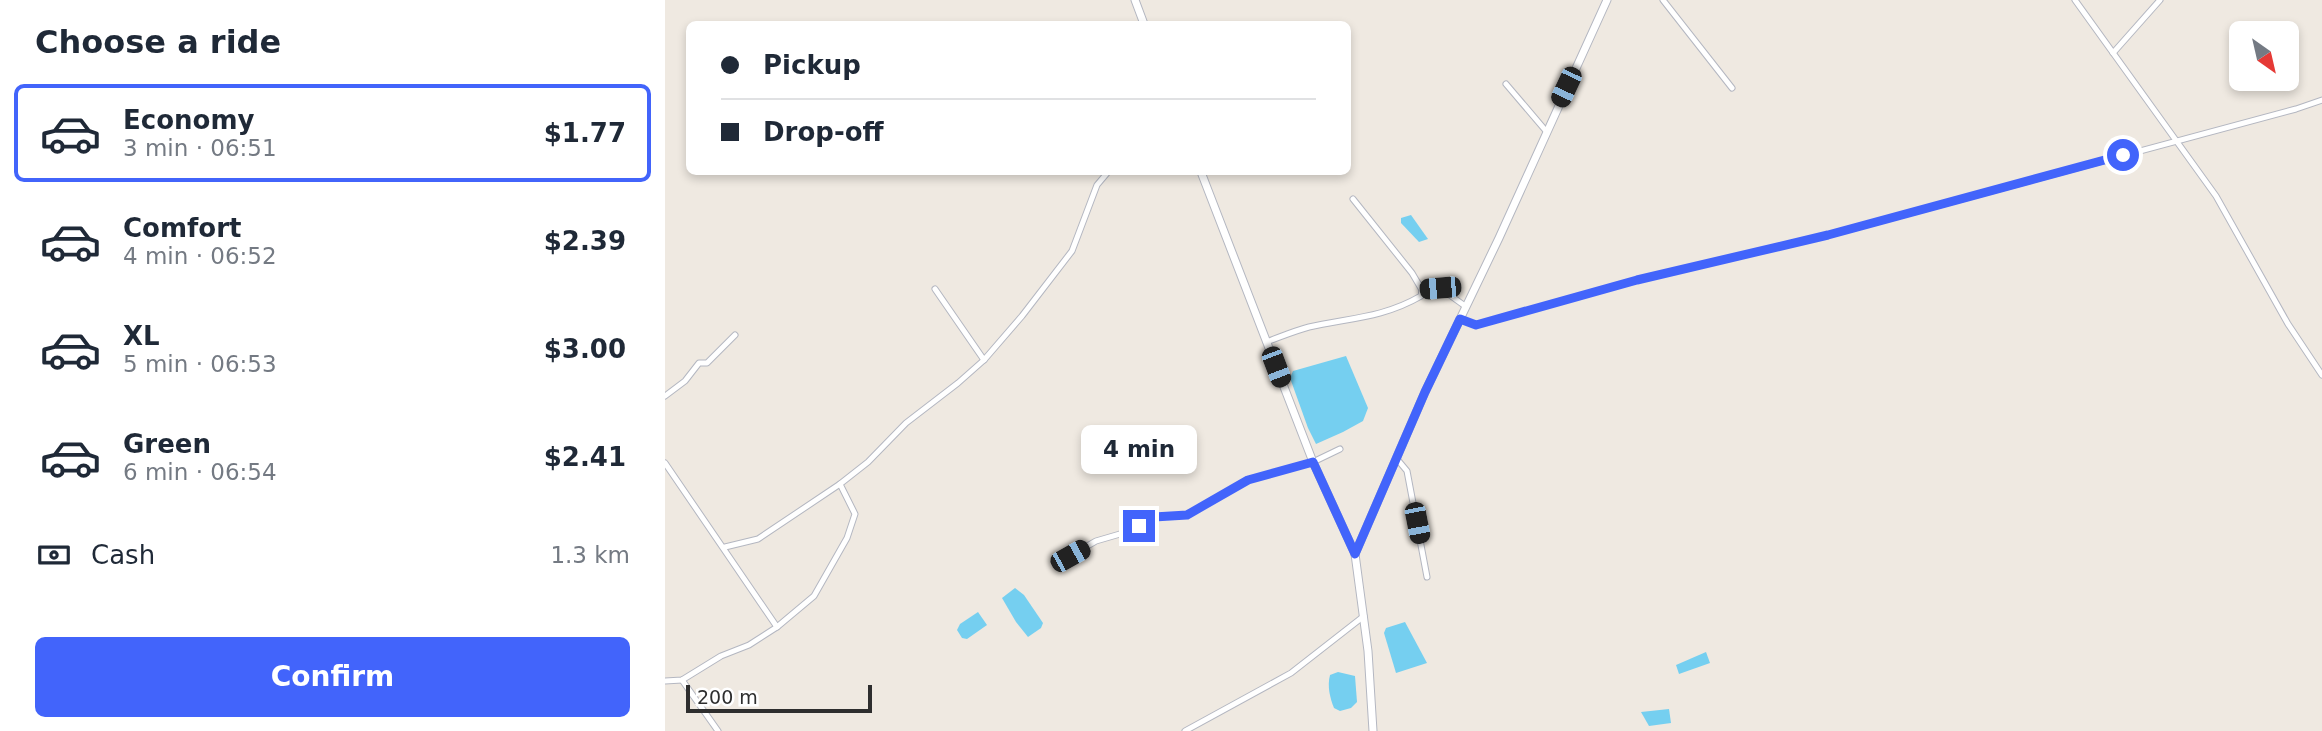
<!DOCTYPE html>
<html lang="en">
<head>
<meta charset="utf-8">
<style>
  body { margin:0; font-family:"DejaVu Sans",sans-serif; background:#f6f6f7; color:#1f2937; height:100vh; display:flex; flex-direction:column; font-size:26px; white-space:nowrap }
  * { box-sizing:border-box; margin:0 }
  p { font-size:23px; color:#747a83 }
  .icon { flex:none; width:38px; height:38px; fill:none; stroke:currentColor; stroke-width:2; stroke-linecap:round; stroke-linejoin:round }
  .map { position:relative; flex:1; overflow:hidden }
  .panel { display:flex; flex-direction:column; background:#fff; width:665px }
  .panel>* { flex:none }
  .top-card { position:absolute; left:21px; top:21px; width:665px; height:154px; border-radius:10px; box-shadow:0 4px 10px #0003; display:grid; align-content:center; height:154px; padding:0 35px; background:#fff }
  .needle { width:46px; rotate:146deg }
  .controls { position:absolute; left:1564px; top:21px; display:grid; gap:14px }
  .controls a { display:grid; place-items:center; width:70px; height:70px; border-radius:10px; background:#fff; box-shadow:0 4px 10px #0003; font-size:35px }
  .scale { position:absolute; left:21px; bottom:18px; width:186px; box-sizing:border-box; padding-left:7px; border:4px solid #2e2e2e; border-top:0; font-size:19px; line-height:24px; white-space:nowrap; color:#2e2e2e; -webkit-text-stroke:5px #fff; paint-order:stroke }
  .end { position:absolute; width:32px; height:32px; margin:-16px; border:9px solid #4264fb; background:#fff; box-shadow:0 0 0 4px #fff }
  .from { border-radius:50% }
  .bubble { position:absolute; height:49px; border-radius:10px; background:#fff; box-shadow:0 4px 10px #0003; font-size:23px; font-weight:700; line-height:49px; text-align:center }
  .car { position:absolute; width:21px; height:42px; margin:-21px -10px; border-radius:9px; box-shadow:0 0 5px 2px #0007; background:linear-gradient(#222 24%,#8ab4d8 0 40%,#222 0 76%,#8ab4d8 0 86%,#222 0) }
  .top-card b { display:flex; align-items:center; gap:24px; height:66px; font-size:26px }
  .top-card b+b { border-top:2px solid #e0e1e3 }
  .top-card i { width:18px; height:18px; background:#1f2937 }
  ul { padding:0; list-style:none }
  li { display:flex; align-items:center; gap:21px; height:98px; margin:0 14px 10px; padding:0 21px; border:4px solid transparent; border-radius:10px }
  li div { flex:1 }
  li b { display:block; font-size:26px }
  li em { font-style:normal; font-weight:700 }
  li.current { border-color:#4264fb }
  li>.icon { width:63px; height:63px; stroke-width:1.5 }
  h2 { padding:0 35px; font-size:32px; line-height:84px }
  .pay { display:flex; align-items:center; gap:18px; height:77px; padding:0 35px; font-size:26px }
  .pay p { margin-inline-start:auto }
  .cta { display:flex; gap:14px; margin-top:auto; padding:14px 35px }
  .cta a { flex:1; height:80px; border-radius:10px; background:#4264fb; color:#fff; font-size:28px; font-weight:700; line-height:80px; text-align:center }
  main { display:flex; flex:1; min-height:0 }
  .map>svg:first-child { display:block }
  .water { fill:#75cff0 }
  .lines { fill:none; stroke-linecap:round; stroke-linejoin:round }
  .minor-casing { stroke:#b4b7c1; stroke-width:7 }
  .secondary-casing { stroke:#b4b7c1; stroke-width:9 }
  .minor { stroke:#fff; stroke-width:5 }
  .secondary { stroke:#fff; stroke-width:7 }
  .route { stroke:#4264fb; stroke-width:9 }
</style>
</head>
<body>
<main>
<section class="panel">
<h2>Choose a ride</h2>
<ul>
<li class="current"><svg class="icon" aria-label="car" viewBox="0 0 24 24"><path d="M5 17H2v-5l4-1 3-4h7l3 4 3 1v5h-3M9 17h6M6 11h13"/><circle cx="7" cy="17" r="2"/><circle cx="17" cy="17" r="2"/></svg><div><b>Economy</b><p>3 min · 06:51</p></div><em>$1.77</em></li>
<li><svg class="icon" aria-label="car" viewBox="0 0 24 24"><path d="M5 17H2v-5l4-1 3-4h7l3 4 3 1v5h-3M9 17h6M6 11h13"/><circle cx="7" cy="17" r="2"/><circle cx="17" cy="17" r="2"/></svg><div><b>Comfort</b><p>4 min · 06:52</p></div><em>$2.39</em></li>
<li><svg class="icon" aria-label="car" viewBox="0 0 24 24"><path d="M5 17H2v-5l4-1 3-4h7l3 4 3 1v5h-3M9 17h6M6 11h13"/><circle cx="7" cy="17" r="2"/><circle cx="17" cy="17" r="2"/></svg><div><b>XL</b><p>5 min · 06:53</p></div><em>$3.00</em></li>
<li><svg class="icon" aria-label="car" viewBox="0 0 24 24"><path d="M5 17H2v-5l4-1 3-4h7l3 4 3 1v5h-3M9 17h6M6 11h13"/><circle cx="7" cy="17" r="2"/><circle cx="17" cy="17" r="2"/></svg><div><b>Green</b><p>6 min · 06:54</p></div><em>$2.41</em></li>
</ul>
<div class="pay"><svg class="icon" aria-label="cash" viewBox="0 0 24 24"><path d="M3 7h18v10H3z"/><circle cx="12" cy="12" r="2"/></svg>Cash<p>1.3 km</p></div>
<div class="cta"><a>Confirm</a></div>
</section>
<div class="map">
<svg width="1657" height="731" viewBox="0 0 1657 731">
  <rect width="100%" height="100%" fill="#efe9e1"/>
  <g class="water">
    <path d="M746,215L763,239L754,242L736,223V218Z"/>
    <path d="M681,356L703,408L698,421L678,432L651,444L643,428L625,378L628,371Z"/>
    <path d="M350,588L359,595L378,623L376,628L363,637L351,622L337,598Z"/>
    <path d="M313,612L322,625L302,639L297,638L292,630L295,624Z"/>
    <path d="M740,622L762,663L731,673L719,633L721,628Z"/>
    <path d="M1041,652L1045,663L1014,674L1011,665Z"/>
    <path d="M673,672L690,676L692,702L686,708L675,711L669,708C665,698 662,686 665,675Z"/>
    <path d="M1004,709L1006,723L984,726L976,712Z"/>
  </g>
  <g class="lines">
    <defs>
      <g id="minor">
        <path d="M998,0L1067,88"/>
        <path d="M1410,0L1551,196L1623,324L1657,375"/>
        <path d="M1448,53L1495,0"/>
        <path d="M841,84L881,131"/>
        <path d="M270,289L319,360"/>
        <path d="M757,290L775,288L800,306"/>
        <path d="M795,319L811,325L972,280L1163,235L1631,109L1657,100"/>
        <path d="M601,342C615,337 629,331 644,327C684,318 718,318 756,296L757,290L747,273L688,199"/>
        <path d="M0,396L20,381L34,363H42L70,335"/>
        <path d="M732,459L742,471L762,577"/>
        <path d="M0,463L112,627"/>
        <path d="M60,547L93,539L175,484"/>
        <path d="M405,556L431,541L455,534L489,517L522,515L583,480L648,462L675,449"/>
        <path d="M17,680L53,731"/>
        <path d="M0,681L17,680L56,656L84,645L112,627L149,596L182,538L190,514L175,484L203,462L241,423L293,383L319,360L357,316L407,251L432,185L443,172"/>
        <path d="M520,731L626,673L699,616"/>
      </g>
      <g id="secondary">
        <path d="M470,0L479,24"/>
        <path d="M536,172L648,462L690,554L703,651L708,731"/>
        <path d="M690,554L760,392L834,238L942,0"/>
      </g>
    </defs>
    <use href="#minor" class="minor-casing"/>
    <use href="#secondary" class="secondary-casing"/>
    <use href="#minor" class="minor"/>
    <use href="#secondary" class="secondary"/>
  </g>
  <g class="lines">
    <path class="route" d="M474,526L489,517L522,515L583,480L648,462L690,554L760,392L795,319L811,325L972,280L1163,235L1458,155"/>
  </g>
</svg>
<div class="controls">
<a><svg class="needle" viewBox="-14 -14 28 28"><path d="M0-13l5 13h-10z" fill="#e53935"/><path d="M0 13l5-13h-10z" fill="#747a83"/></svg></a>
</div>
<div class="scale">200 m</div>
<i class="end from" style="left:1458px;top:155px"></i>
<i class="end" style="left:474px;top:526px"></i>
<div class="bubble" style="left:416px;top:425px;width:116px">4 min</div>
<i class="car" style="left:901px;top:87px;rotate:205deg"></i>
<i class="car" style="left:775px;top:288px;rotate:265deg"></i>
<i class="car" style="left:611px;top:367px;rotate:159deg"></i>
<i class="car" style="left:752px;top:523px;rotate:169deg"></i>
<i class="car" style="left:405px;top:556px;rotate:61deg"></i>
<div class="top-card">
<b><i class="from"></i>Pickup</b>
<b><i></i>Drop-off</b>
</div>
</div>
</main>
</body>
</html>
